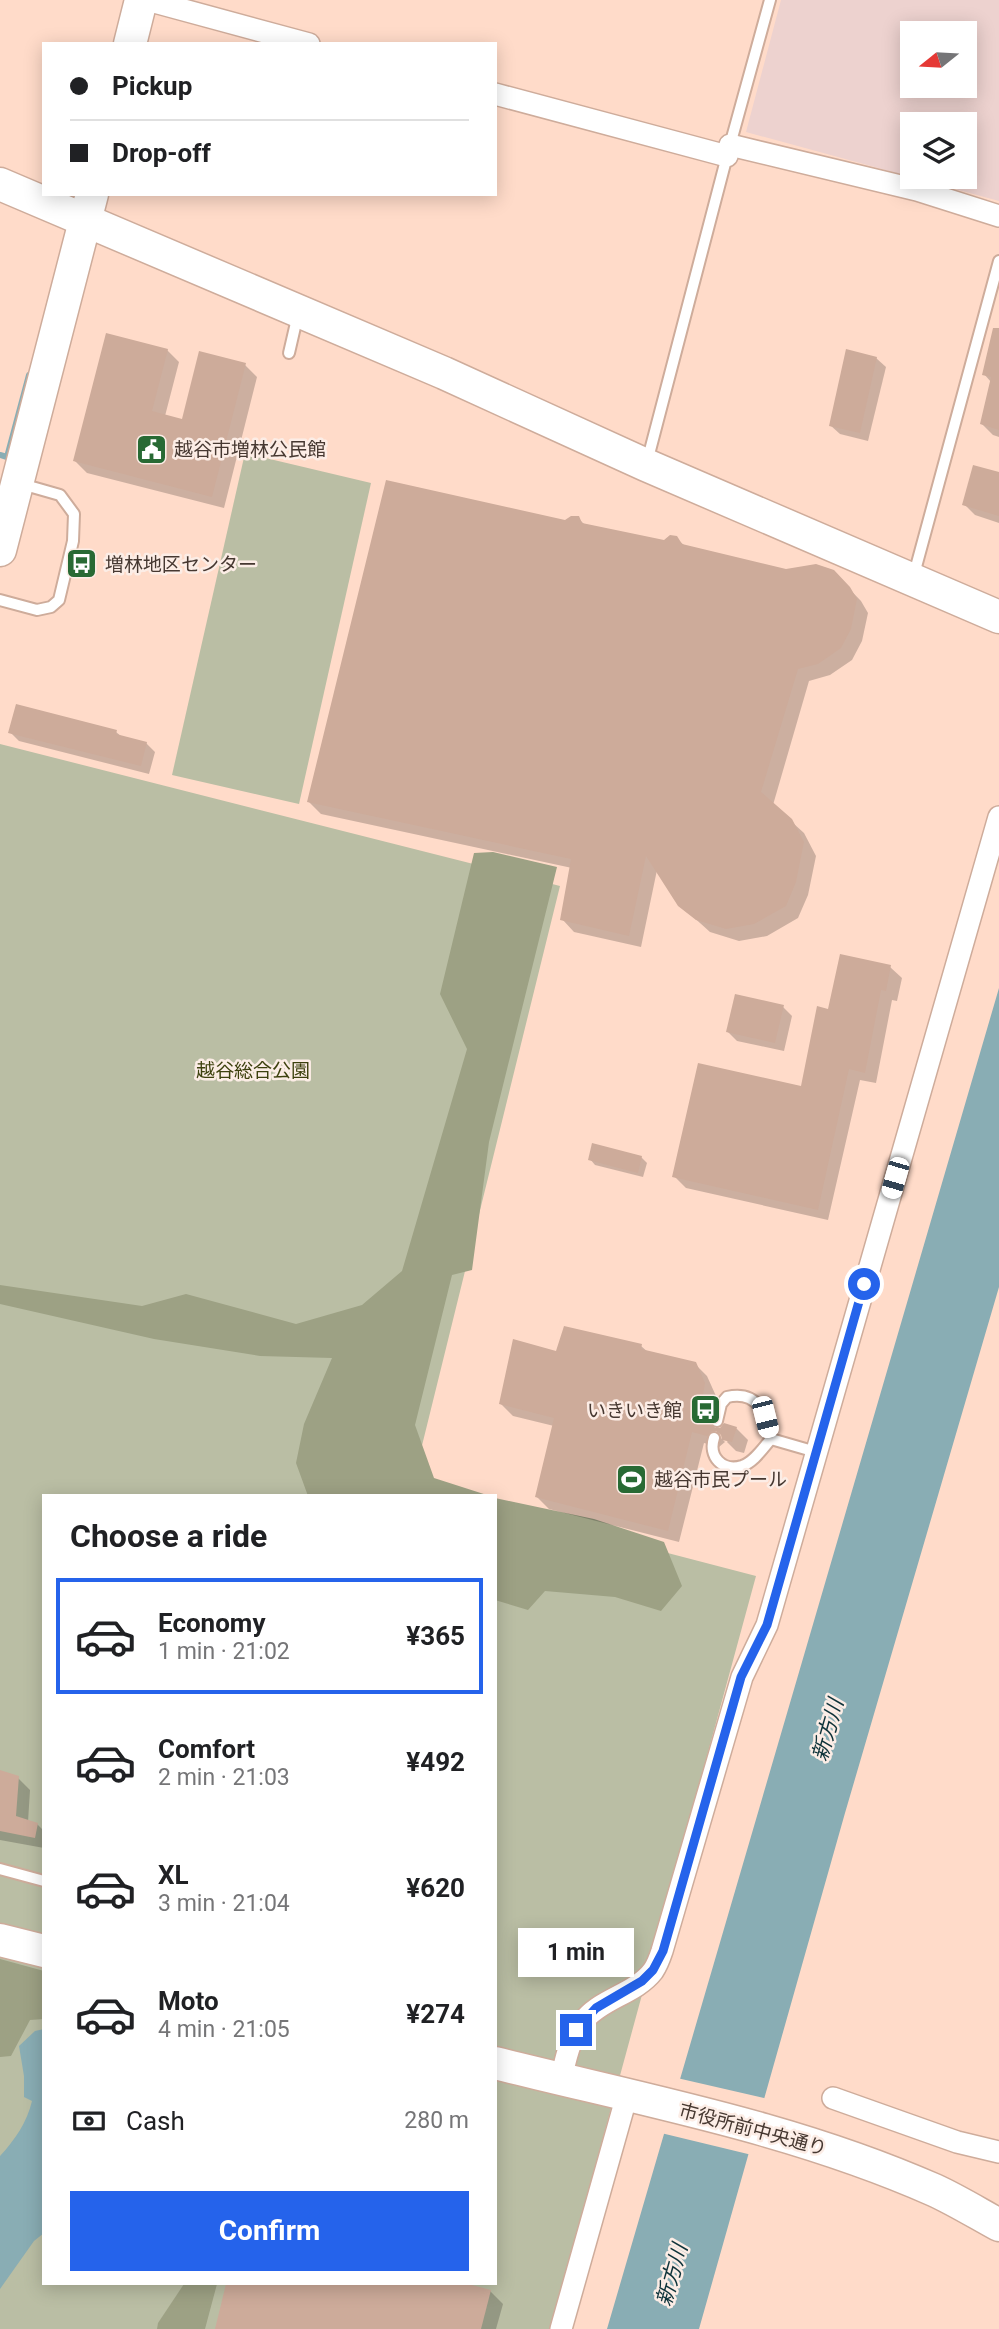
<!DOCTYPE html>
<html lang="en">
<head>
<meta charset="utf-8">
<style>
  body { margin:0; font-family:Roboto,"Noto Sans JP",sans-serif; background:#f6f6f6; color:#202124; height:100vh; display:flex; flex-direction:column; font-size:26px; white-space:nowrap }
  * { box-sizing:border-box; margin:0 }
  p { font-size:23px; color:#757577 }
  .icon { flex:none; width:38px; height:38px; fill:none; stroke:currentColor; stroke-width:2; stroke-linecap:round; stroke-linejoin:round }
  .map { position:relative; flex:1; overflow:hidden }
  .side { position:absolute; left:42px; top:1494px; width:455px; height:791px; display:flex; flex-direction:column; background:#fff; border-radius:0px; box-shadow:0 4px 18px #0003 }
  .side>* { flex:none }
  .guide { position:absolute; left:42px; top:42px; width:455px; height:154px; border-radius:0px; box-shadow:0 4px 18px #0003; display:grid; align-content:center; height:154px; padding:0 28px; background:#fff }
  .needle { width:46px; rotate:252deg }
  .controls { position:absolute; left:900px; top:21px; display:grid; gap:14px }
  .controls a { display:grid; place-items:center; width:77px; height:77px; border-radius:0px; background:#fff; box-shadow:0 4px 18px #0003; font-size:35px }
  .end { position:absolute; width:32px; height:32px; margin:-16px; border:9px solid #2563eb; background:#fff; box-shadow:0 0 0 4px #fff }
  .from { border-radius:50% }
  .bubble { position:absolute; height:49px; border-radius:0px; background:#fff; box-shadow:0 4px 18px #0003; font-size:23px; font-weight:700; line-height:49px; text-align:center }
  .car { position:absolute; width:21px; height:42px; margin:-21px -10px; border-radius:9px; box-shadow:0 0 5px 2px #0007; background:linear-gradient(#fff 24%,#345 0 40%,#fff 0 76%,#345 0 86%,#fff 0) }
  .guide b { display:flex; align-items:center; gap:24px; height:66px; font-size:26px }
  .guide b+b { border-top:2px solid #e0e0e0 }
  .guide i { width:18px; height:18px; background:#202124 }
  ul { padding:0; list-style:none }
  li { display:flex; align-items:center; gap:21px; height:116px; margin:0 14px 10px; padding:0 14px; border:4px solid transparent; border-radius:0px }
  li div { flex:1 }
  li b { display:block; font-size:26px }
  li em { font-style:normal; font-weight:700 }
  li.active { border-color:#2563eb }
  li>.icon { width:63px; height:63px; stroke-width:1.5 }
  h2 { padding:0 28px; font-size:32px; line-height:84px }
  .pay { display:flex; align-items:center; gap:18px; height:77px; padding:0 28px; font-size:26px }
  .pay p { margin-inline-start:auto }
  .action { display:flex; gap:14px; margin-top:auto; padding:14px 28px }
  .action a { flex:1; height:80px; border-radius:0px; background:#2563eb; color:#fff; font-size:28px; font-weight:700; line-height:80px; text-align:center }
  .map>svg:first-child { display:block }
  .industrial { fill:#edd2cf; fill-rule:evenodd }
  .green { fill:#babea4 }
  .forest { fill:#9da184 }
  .water { fill:#89adb4 }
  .pier { fill:#ffdbc9 }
  .shadow { fill:#0003 }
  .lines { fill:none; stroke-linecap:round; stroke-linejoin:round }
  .stream { stroke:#89adb4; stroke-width:6 }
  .building { fill:#cdab9a }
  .lane-casing { stroke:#ceac9b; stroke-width:14 }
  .street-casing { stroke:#ceac9b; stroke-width:24 }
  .secondary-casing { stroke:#ceac9b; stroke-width:35 }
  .lane { stroke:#fff; stroke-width:10 }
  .street { stroke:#fff; stroke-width:21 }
  .secondary { stroke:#fff; stroke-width:32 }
  .route { stroke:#2563eb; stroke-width:9 }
  .labels { text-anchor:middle; stroke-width:5; stroke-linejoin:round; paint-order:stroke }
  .poi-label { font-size:19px; fill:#463831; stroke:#fcede6; text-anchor:start }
  .park-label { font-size:19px; fill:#3d410e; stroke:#fcede6 }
  .street-label { font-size:19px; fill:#463831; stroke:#fcede6 }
  .water-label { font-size:21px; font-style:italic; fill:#0e333a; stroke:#fcede6 }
</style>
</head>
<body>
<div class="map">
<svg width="999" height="2329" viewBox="0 0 999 2329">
  <rect width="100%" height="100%" fill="#ffdbc9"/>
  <path class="industrial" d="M781,0H999V201L746,132ZM912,33H964V86H912ZM912,124H964V177H912Z"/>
  <g class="green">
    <path d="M245,453L371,483L299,804L172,775Z"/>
    <path d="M0,744L560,886L412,1486L451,1496H44V2284H495V1508L756,1576L551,2329H0Z"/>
  </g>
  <g class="forest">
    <path d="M493,852L557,867L489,1142L472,1270L452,1275L415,1425L434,1478L490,1496H308L296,1463L304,1424L332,1358L260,1356L154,1339L0,1304V1285L142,1306L186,1294L296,1324L362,1305L402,1271L467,1049L440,994L474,853Z"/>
    <path d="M495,1498L594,1519L664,1542L682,1586L661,1611L615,1597L545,1591L528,1610L495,1600Z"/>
    <path d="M0,1959L44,1971V2019L30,2020L11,2056L0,2057Z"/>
    <path d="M184,2284H217L205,2329H157L158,2323Z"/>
  </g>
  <g class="water">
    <path d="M999,988V1287L845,1813L699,2329H607Z"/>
    <path d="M44,2029V2233L34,2241L0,2289V2156C15,2140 27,2122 32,2101L24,2097V2076L19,2046L35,2031Z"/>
  </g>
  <path class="pier" d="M677,2078L768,2099L752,2155L661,2133Z"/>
  <g class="shadow">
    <path d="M167,350L179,362L165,416L183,421L245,365L257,377L224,508L87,473L75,461Z"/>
    <path d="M999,354V437L993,435L982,424L991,382L984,374Z"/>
    <path d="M876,358L886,367L868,441L840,434L830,425Z"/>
    <path d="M999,474V523L975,515L964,504Z"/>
    <path d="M578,518L586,526L664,542L676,538L685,546L786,570L833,572L861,601L868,613L862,641L852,660L830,675L809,681L773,805L804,833L816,856L808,895L798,918L767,936L739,941L710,932L680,905L657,870L641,947L574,932L562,919L572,868L321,814L309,802L565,522Z"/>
    <path d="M10,732H116L122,737L146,743L155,752L149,774L19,741Z"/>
    <path d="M890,967L902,978L897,1001L892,1000L876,1083L860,1080L828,1220L686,1188L674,1176L802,1088L830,1011Z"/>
    <path d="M783,1007L792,1016L784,1051L737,1041L728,1032Z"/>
    <path d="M641,1157L647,1163L643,1177L595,1165L590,1159Z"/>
    <path d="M641,1346L649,1353L695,1364L707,1376L716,1396L711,1423L716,1429L709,1426L725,1442L719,1447L704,1443L679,1542L549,1509L537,1497L554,1426L513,1416L501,1404L558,1353Z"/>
    <path d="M736,1428L748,1440L744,1453L736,1451L727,1442Z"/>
    <path d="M0,1772L18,1778L30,1790L28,1822L37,1824L44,1831V1848L0,1840Z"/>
    <path d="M228,2284H461L490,2291L503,2304L496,2329H216Z"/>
  </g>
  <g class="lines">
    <path class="stream" d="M0,455L7,457L29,375"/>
  </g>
  <g class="building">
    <path d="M993,328H999V430L980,424L991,377L982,375Z"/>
    <path d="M106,333L168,349L152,411L182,419L199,351L246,363L212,497L73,461Z"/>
    <path d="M846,349L877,357L860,433L829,426Z"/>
    <path d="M973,465L999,472V516L962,505Z"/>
    <path d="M386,480L565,520L571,516H579L582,523L664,540L670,535L677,536L682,544L786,569L816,564L834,570L850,587L857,599L851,629L841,648L818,664L798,669L761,792L792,819L804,842L796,882L786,906L754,924L726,929L696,920L678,906L646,856L629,936L560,920L571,859L307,802Z"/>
    <path d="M16,704L117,730L116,734L147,742L141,766L8,733Z"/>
    <path d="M840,954L891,965L886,991L881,990L865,1073L849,1069L818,1210L672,1177L698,1063L801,1086L817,1006L828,1009Z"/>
    <path d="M735,994L784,1005L775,1043L726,1032Z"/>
    <path d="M592,1143L642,1156L638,1173L588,1160Z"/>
    <path d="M564,1326L642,1344L641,1349L696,1362L705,1383L699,1417L709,1419L710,1424L715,1428H720L724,1423L737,1427L732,1442L722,1440L721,1435L716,1431H711L707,1436L692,1432L668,1531L535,1497L554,1418L499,1404L513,1339L556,1351Z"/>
    <path d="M0,1770L19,1776L16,1816L38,1823L35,1838L0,1831Z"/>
    <path d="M226,2284H468L491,2290L481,2329H215Z"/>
  </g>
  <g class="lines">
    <defs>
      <g id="lane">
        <path d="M289,353L298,314"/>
        <path d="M647,462L727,156L770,0"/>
        <path d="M913,578L999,261"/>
        <path d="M0,600L37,610L51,607L59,600L73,541L74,514L60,495L18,483"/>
        <path d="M717,1421L721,1404L727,1397C759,1390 765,1414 771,1439"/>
        <path d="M714,1438C708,1456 722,1472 742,1466C754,1462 763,1448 771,1439"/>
        <path d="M771,1439L816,1452"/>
        <path d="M0,1869L44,1881"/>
      </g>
      <g id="street">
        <path d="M147,0L309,44"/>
        <path d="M495,94L727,156"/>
        <path d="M730,145L917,190L999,216"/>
        <path d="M561,2079C566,2058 570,2035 586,2018C604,1998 636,1993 653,1971C657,1965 660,1957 662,1951L742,1677L767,1625L999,817"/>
        <path d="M833,2098L957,2142L999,2152"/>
        <path d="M561,2329L627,2095"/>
      </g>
      <g id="secondary">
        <path d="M130,44L141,0"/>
        <path d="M0,184L444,373L646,465L999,617"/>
        <path d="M0,550L92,194"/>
        <path d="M0,1940L44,1951"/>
        <path d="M495,2063C643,2100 794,2128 934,2190C956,2200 977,2213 999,2225"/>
      </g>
    </defs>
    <use href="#lane" class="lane-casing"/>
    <use href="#street" class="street-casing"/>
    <use href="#secondary" class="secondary-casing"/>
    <use href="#lane" class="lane"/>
    <use href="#street" class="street"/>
    <use href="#secondary" class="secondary"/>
  </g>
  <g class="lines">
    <path class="route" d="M576,2030L596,2008L642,1981L653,1970L663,1951L741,1677L767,1625L864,1284"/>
  </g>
  <defs>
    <symbol id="civic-square" viewBox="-11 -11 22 22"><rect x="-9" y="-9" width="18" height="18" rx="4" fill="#286a34" stroke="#fcede6"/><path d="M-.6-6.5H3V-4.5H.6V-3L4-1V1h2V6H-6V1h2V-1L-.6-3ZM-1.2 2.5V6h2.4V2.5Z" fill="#fff"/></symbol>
    <symbol id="bus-square" viewBox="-11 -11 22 22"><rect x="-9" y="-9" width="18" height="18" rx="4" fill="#286a34" stroke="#fcede6"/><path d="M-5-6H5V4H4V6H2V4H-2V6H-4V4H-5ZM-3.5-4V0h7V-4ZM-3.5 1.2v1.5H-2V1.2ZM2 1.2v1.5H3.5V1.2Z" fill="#fff"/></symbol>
    <symbol id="stadium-square" viewBox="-11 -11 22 22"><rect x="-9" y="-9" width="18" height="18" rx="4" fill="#286a34" stroke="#fcede6"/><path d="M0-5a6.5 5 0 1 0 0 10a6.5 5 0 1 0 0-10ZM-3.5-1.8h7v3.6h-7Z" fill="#fff"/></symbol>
  </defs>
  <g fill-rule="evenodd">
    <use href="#civic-square" x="134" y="432" width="35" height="35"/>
    <use href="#bus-square" x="64" y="546" width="35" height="35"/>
    <use href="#bus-square" x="688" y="1392" width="35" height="35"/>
    <use href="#stadium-square" x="614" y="1462" width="35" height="35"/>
  </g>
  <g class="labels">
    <g class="poi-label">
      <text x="174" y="456">越谷市増林公民館</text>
      <text x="105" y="571">増林地区センター</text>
      <text x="682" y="1417" text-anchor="end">いきいき館</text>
      <text x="654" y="1486">越谷市民プール</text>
    </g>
    <g class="park-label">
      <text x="253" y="1077">越谷総合公園</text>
    </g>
    <g class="street-label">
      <text transform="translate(753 2129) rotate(15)" y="7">市役所前中央通り</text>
    </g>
    <g class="water-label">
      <text transform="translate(828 1730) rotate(-74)" y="7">新方川</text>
      <text transform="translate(672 2275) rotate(-74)" y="7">新方川</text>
    </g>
  </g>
</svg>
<div class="controls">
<a><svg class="needle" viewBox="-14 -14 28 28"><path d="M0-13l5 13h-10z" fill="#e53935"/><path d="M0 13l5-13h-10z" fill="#757577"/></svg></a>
<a><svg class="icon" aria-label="layers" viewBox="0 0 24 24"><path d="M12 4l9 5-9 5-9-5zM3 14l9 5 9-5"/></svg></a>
</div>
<i class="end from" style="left:864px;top:1284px"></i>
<i class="end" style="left:576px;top:2030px"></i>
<div class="bubble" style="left:518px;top:1928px;width:116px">1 min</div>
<i class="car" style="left:895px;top:1178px;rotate:196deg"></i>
<i class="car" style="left:765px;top:1417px;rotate:166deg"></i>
<div class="guide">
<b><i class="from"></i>Pickup</b>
<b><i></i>Drop-off</b>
</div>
<section class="side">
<h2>Choose a ride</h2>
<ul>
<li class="active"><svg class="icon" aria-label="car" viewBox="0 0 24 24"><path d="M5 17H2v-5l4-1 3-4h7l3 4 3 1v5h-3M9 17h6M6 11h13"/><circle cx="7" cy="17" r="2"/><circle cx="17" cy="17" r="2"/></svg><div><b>Economy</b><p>1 min · 21:02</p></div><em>¥365</em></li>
<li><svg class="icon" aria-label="car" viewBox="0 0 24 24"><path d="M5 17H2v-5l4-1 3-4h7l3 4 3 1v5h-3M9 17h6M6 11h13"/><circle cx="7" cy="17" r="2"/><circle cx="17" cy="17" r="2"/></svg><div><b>Comfort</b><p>2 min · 21:03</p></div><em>¥492</em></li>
<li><svg class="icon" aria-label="car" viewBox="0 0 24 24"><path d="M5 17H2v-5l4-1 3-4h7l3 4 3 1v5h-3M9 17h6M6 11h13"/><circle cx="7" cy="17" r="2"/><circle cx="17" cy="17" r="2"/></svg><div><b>XL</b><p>3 min · 21:04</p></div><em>¥620</em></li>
<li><svg class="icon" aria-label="car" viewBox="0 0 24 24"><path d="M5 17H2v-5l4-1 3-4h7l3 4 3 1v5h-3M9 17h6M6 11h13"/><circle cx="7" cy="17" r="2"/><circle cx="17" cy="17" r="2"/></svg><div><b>Moto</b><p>4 min · 21:05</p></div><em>¥274</em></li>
</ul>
<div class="pay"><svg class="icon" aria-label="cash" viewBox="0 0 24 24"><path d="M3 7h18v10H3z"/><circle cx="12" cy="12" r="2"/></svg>Cash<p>280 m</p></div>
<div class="action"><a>Confirm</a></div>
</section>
</div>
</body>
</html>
